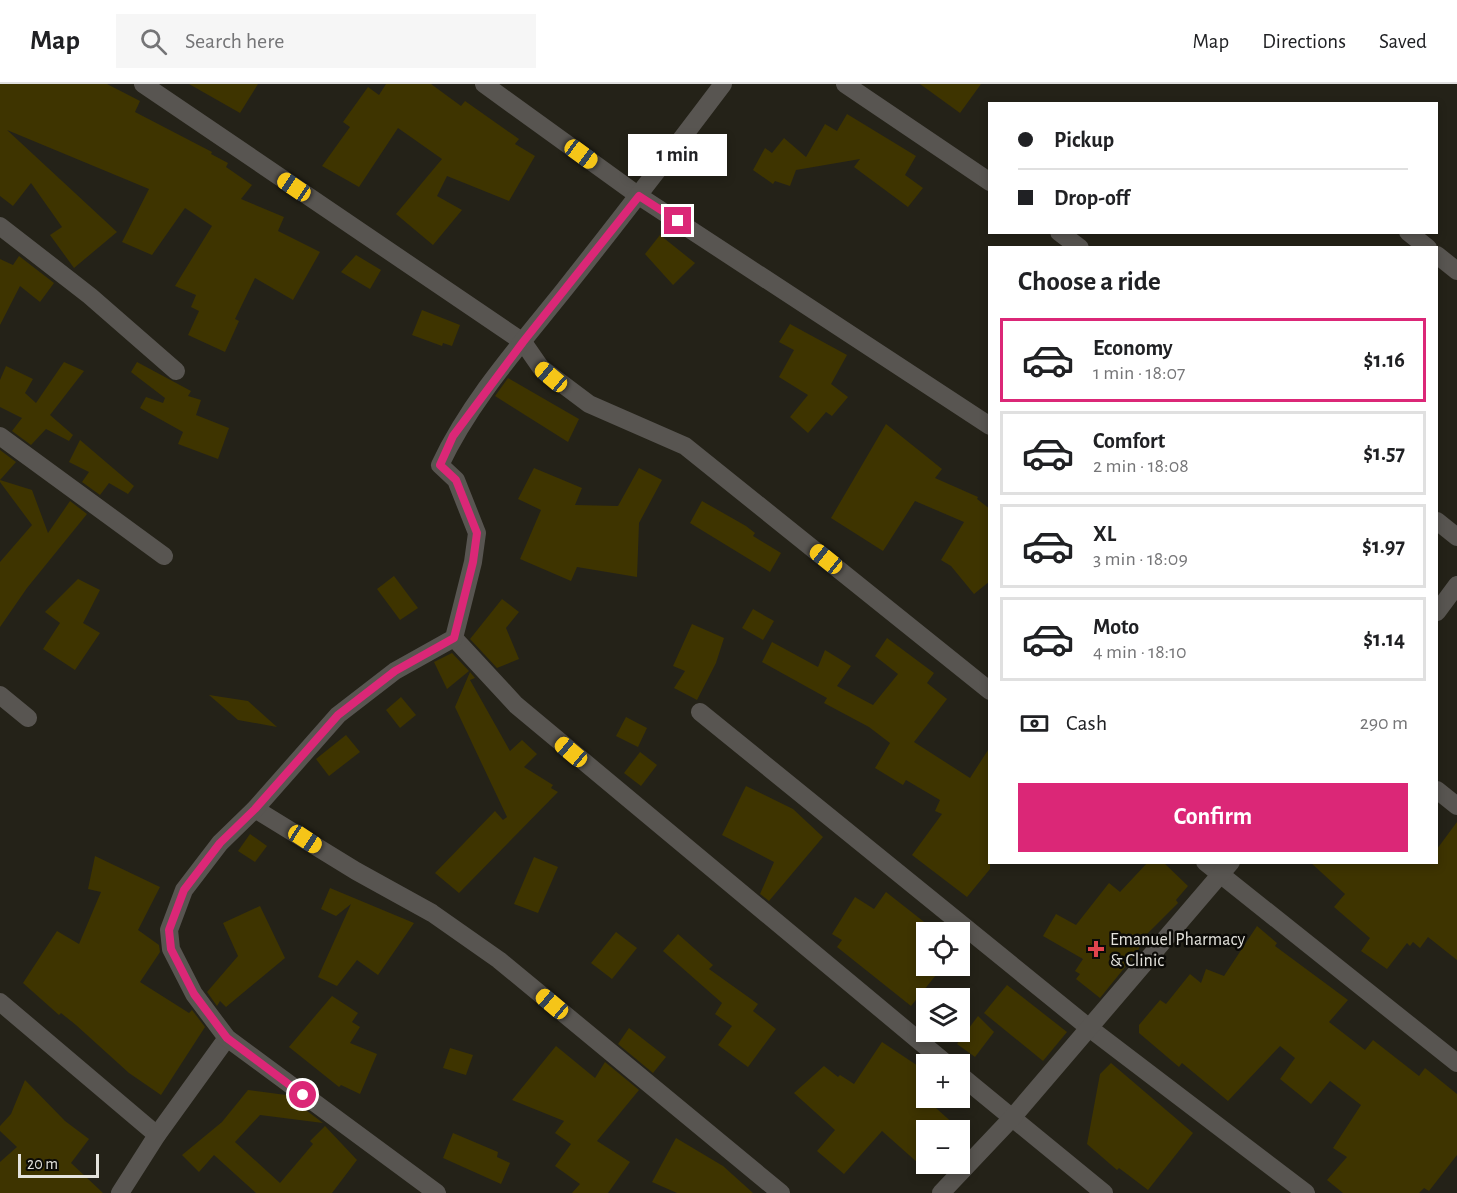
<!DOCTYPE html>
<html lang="en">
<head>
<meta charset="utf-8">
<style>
  body { margin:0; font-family:"Alegreya Sans",sans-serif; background:#f6f6f6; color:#202124; height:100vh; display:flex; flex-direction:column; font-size:22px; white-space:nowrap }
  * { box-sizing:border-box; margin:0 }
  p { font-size:20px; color:#757577 }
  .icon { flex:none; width:33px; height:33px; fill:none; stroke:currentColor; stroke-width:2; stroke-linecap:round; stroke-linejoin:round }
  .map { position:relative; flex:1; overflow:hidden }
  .panel { position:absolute; left:988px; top:162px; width:450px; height:618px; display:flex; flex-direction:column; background:#fff; border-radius:0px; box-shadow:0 3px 9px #0003 }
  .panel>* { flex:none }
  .hud { position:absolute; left:988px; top:18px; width:450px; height:132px; border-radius:0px; box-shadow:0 3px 9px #0003; display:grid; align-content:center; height:132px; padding:0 30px; background:#fff }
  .buttons { position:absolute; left:916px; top:838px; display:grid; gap:12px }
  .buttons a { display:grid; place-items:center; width:54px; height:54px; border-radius:0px; background:#fff; box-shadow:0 3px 9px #0003; font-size:30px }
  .scale { position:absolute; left:18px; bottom:15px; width:81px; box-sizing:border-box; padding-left:6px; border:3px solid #e4e3dd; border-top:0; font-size:16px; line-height:21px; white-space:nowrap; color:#e4e3dd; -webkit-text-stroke:4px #0c0b07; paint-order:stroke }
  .end { position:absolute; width:27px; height:27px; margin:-14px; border:8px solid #db2777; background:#fff; box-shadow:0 0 0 3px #fff }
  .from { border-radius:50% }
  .bubble { position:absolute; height:42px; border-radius:0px; background:#fff; box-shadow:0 3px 9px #0003; font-size:20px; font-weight:700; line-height:42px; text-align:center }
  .car { position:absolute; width:18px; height:36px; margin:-18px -9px; border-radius:8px; box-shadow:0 0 4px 2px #0007; background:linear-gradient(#f5c518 24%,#345 0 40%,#f5c518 0 76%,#345 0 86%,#f5c518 0) }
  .hud b { display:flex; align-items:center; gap:21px; height:57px; font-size:22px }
  .hud b+b { border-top:2px solid #e0e0e0 }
  .hud i { width:15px; height:15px; background:#202124 }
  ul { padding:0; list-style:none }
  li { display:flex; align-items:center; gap:18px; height:84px; margin:0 12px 9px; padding:0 18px; border:3px solid #e0e0e0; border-radius:0px }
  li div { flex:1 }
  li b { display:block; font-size:22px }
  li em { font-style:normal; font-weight:700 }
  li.on { border-color:#db2777 }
  li>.icon { width:54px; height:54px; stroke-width:1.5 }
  h2 { padding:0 30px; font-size:27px; line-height:72px }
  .pay { display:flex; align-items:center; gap:15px; height:66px; padding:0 30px; font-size:22px }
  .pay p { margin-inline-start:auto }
  .primary-button { display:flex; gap:12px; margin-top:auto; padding:12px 30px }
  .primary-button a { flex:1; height:69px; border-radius:0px; background:#db2777; color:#fff; font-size:24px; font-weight:700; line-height:69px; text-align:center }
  header { display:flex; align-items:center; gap:36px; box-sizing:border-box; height:84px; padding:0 30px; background:#fff; border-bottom:2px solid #e0e0e0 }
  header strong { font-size:28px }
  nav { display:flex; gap:33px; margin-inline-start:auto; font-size:21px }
  .search { width:420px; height:54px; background:#f6f6f6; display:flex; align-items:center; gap:15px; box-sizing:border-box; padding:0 21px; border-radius:0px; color:#757577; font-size:22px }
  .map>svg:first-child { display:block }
  .building { fill:#3e3400 }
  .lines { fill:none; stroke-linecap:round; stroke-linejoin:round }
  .street { stroke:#585551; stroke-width:18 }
  .route { stroke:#db2777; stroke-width:8 }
  .health-dot { fill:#e0444e; stroke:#0c0b07; stroke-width:2 }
  .labels { text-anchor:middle; stroke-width:5; stroke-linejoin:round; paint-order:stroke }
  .poi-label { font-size:18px; fill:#e4e3dd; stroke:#0c0b07; text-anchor:start }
</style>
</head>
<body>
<header>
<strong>Map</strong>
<div class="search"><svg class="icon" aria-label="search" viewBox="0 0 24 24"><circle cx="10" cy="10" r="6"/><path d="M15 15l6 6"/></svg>Search here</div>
<nav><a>Map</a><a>Directions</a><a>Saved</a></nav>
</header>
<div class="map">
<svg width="1457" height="1109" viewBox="0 0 1457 1109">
  <rect width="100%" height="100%" fill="#242218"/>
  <g class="building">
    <path d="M0,0H107L140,17L135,28L212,68L211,70L228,79L226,83L252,101L241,115L284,133L278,147L320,168L293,216L255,194L235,235L239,237L225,268L188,251L199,227L191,223L196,211L175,202L212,142L185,124L152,171L122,158L149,105L7,46L117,148L74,184L50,151L62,143L31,99L13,122L0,112Z"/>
    <path d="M189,0H258L240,29Z"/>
    <path d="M386,0H431L461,22L465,17L519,55L515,60L535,72L509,117L447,92L437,112L462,126L433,161L396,130L442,75L398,44L359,103L322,82L350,43L343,38L368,3L379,11Z"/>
    <path d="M920,0H981L960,29Z"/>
    <path d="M847,30L916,72L905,91L923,104L908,123L854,83L860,75L796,86L790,102L775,97L773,100L753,86L765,64L772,69L784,54L806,73L825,40L837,47Z"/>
    <path d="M660,151L695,179L673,201L645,170Z"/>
    <path d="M356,171L381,186L370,205L341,188Z"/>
    <path d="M19,172L54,199L40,218L20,202L0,241V175L13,181Z"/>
    <path d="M422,226L460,241L452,262L443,259L442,262L412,251Z"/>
    <path d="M790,240L847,271L831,300L848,313L832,332L826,328L808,349L790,333L808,311L779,293L794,266L779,258Z"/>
    <path d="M64,278L84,287L50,331L73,351L69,357L46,345L31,361L12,347L22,334L0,323V296L6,282L33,295L25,309L36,319Z"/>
    <path d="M137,278L191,307L188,312L201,316L196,331L229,344L218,375L178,360L183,348L140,324L146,313L163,319L165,314L131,288Z"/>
    <path d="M508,294L579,335L568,358L495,312Z"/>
    <path d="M886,340L942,385L935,394L978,413L977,415L990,425V497L974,510L951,482L941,476L964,438L915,417L883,467L831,434Z"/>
    <path d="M80,356L134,402L128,410L109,399L100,411L82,398L89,388L69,378Z"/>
    <path d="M0,366L16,378L0,396L32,406L48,449L70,417L87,430L27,504L0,543V478L32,441L0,398Z"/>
    <path d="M534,384L582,404L575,421L618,422L639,384L662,396L639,439L637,493L577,483L571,497L520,475L541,426L518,415Z"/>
    <path d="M702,417L746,442L755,449L753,452L781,469L770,488L690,439Z"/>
    <path d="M394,492L418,524L400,536L377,505Z"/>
    <path d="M78,495L100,506L83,539L100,549L75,586L43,565L60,539L45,528Z"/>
    <path d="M502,515L519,528L506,544L519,575L497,584L470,555Z"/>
    <path d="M753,525L774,537L763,556L742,544Z"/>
    <path d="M692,540L724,554L716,579L697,616L674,604L685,587L673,582Z"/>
    <path d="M887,554L934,589L927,599L947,615L914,658L970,694L990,663V785L967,813L912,771L942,730L935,727L940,716L906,696L903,701L875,684L890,659L869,643L824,619L827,614L762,578L772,558L818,583L825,566L851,582L837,602L873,621L898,590L875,572Z"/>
    <path d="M452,569L469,587L447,605L434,578Z"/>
    <path d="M470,588L475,594L470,596L510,667L522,656L537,670L524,683L553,701L551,704L558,708L459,809L435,789L495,727L503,736L507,733L455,623Z"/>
    <path d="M209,611L248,617L277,643L238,636Z"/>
    <path d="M401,613L416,631L400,644L386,626Z"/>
    <path d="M626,633L647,644L638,663L616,652Z"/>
    <path d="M346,651L360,668L329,692L316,675Z"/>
    <path d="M640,668L657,681L641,702L624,689Z"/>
    <path d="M746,702L793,725L823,753L769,817L760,810L774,778L722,751Z"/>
    <path d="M1457,738V876L1428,853L1420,864L1413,858L1410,862L1407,859L1387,885L1361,867L1370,854L1334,823L1345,810L1310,778H1437V765Z"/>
    <path d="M250,750L267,762L255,778L238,767Z"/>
    <path d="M95,772L160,803L138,846L159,861L160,868L140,898L189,929L192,926L205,943L161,1011L129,989L76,941L61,929L59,931L23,899L57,847L79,860L101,808L88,805Z"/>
    <path d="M534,773L558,783L538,829L514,820Z"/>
    <path d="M1148,778H1163L1188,802L1176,816L1178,819L1139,858L1142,860L1134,872L1100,914L1076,895L1080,890L1075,887L1083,875L1043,852L1056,830L1076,841L1109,799L1120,808Z"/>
    <path d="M330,804L414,839L378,891L357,876L337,902L318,893L351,820L336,832L321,825Z"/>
    <path d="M886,808L928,841L925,845L927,882L936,891L911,922L837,863L842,856L832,850L855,813L874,825Z"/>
    <path d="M260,822L285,874L226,923L220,917L217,922L207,908L238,872L223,839Z"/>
    <path d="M1257,842L1277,859L1275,862L1348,916L1329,938L1365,966L1373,956L1419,992L1425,984L1457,1010V1071L1429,1107L1424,1104L1419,1109H1343L1327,1096L1347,1073L1333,1064L1361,1021L1330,997L1311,1020L1280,995L1295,974L1280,962L1228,1017L1182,979L1179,983L1139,949V941L1160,916L1166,920L1190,890L1201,899L1206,885L1224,892Z"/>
    <path d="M616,848L637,864L612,895L591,879Z"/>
    <path d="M678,850L713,881L709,885L758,920L753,927L776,945L748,983L718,961L732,942L715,930L722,919L663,867Z"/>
    <path d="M1007,901L1067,948L1043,977L984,929Z"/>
    <path d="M332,912L358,929L352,938L360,943L350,959L377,970L360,1010L341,1001L339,1003L289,963Z"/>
    <path d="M978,932L994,948L975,973L957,960Z"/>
    <path d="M629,944L666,973L653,989L618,960Z"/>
    <path d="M882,958L927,988V1016L966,1051L960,1057V1047H927V1080H935L927,1087L882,1047L844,1090L817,1067L835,1046L794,1009L824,982L838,993L840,991L854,1000Z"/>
    <path d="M556,962L595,994L605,978L639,1006L597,1057L630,1078L608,1109H572L580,1100L555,1082L571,1060L555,1049L564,1037L512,1016Z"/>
    <path d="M450,964L473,971L466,991L443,984Z"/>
    <path d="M1111,979L1193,1049L1148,1106L1119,1084L1117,1086L1087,1060L1100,990Z"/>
    <path d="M25,996L65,1037L89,1055L71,1079L103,1109H0V1078L17,1063L0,1047V1042L11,1030Z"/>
    <path d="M248,1006L286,1011L323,1039L260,1031L235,1058L280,1099L313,1060L310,1057L325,1042L357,1076L332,1109H256L214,1071L199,1088L182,1071L222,1038Z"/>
    <path d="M453,1049L498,1068L497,1073L510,1079L501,1100L443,1074Z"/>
    <path d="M676,1054L723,1082L753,1109H677L652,1098Z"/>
  </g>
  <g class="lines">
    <g class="street">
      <path d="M143,0L523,258L541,284L589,320L685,362L990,607"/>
      <path d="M484,0L639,112L990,342"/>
      <path d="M845,0L990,98"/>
      <path d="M0,142L90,212L176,287"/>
      <path d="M1059,148L1080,164"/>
      <path d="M1408,148L1428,164"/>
      <path d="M1437,171L1457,187"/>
      <path d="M0,352L164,472"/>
      <path d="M1437,437L1457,453"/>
      <path d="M1437,528L1457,501"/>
      <path d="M454,554L516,621L948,981"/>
      <path d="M0,611L28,634"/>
      <path d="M700,628L1088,943L1306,1109"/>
      <path d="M1437,706L1457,722"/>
      <path d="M255,725L356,787L432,829L499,876L781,1109"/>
      <path d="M1205,778L1457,979"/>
      <path d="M0,918L157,1051"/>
      <path d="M960,991L1104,1109"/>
      <path d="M120,1109L157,1051L227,954"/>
      <path d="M437,1109L227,954L194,910L171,865L169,846L184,806L220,759L255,725L338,631L395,587L454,554L473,478L477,449L456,396L440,381C470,317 520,261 564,206C618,138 671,69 723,0"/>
      <path d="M941,1109L1012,1034L1231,778"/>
    </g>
  </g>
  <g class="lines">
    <path class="route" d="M303,1011L227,954L194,910L171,865L169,846L184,806L220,759L255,725L338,631L395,587L454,554L473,478L477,449L456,396L440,381L453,352L523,258L639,112L678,137"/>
  </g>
  <path class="health-dot" d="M1093 856h6v6h6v6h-6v6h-6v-6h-6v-6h6z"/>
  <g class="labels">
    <g class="poi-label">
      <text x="1110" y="861">Emanuel Pharmacy<tspan x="1110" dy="21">&amp; Clinic</tspan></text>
    </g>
  </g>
</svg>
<div class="buttons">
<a><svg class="icon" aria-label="locate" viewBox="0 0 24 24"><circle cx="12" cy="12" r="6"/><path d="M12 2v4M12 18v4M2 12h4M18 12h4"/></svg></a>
<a><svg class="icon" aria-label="layers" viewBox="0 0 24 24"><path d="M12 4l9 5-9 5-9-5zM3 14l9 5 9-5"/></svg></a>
<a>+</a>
<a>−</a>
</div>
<div class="scale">20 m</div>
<i class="end from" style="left:303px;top:1011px"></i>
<i class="end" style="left:678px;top:137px"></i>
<div class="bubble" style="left:628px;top:50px;width:99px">1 min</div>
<i class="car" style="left:581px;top:70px;rotate:126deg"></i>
<i class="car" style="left:294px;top:103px;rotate:304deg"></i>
<i class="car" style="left:551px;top:293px;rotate:310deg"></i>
<i class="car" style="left:826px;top:475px;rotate:309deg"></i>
<i class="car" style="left:571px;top:668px;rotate:310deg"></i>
<i class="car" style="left:305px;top:755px;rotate:123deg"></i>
<i class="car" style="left:552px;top:920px;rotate:310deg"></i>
<div class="hud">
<b><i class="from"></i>Pickup</b>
<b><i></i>Drop-off</b>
</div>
<section class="panel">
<h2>Choose a ride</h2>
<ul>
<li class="on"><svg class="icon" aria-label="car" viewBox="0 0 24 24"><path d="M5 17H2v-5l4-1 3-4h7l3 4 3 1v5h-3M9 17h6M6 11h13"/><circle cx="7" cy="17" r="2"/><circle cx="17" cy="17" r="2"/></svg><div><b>Economy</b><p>1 min · 18:07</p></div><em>$1.16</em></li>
<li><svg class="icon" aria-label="car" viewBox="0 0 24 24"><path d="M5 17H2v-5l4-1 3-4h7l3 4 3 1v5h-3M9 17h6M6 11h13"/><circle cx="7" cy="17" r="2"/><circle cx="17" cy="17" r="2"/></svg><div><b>Comfort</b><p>2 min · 18:08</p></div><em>$1.57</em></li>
<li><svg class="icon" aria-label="car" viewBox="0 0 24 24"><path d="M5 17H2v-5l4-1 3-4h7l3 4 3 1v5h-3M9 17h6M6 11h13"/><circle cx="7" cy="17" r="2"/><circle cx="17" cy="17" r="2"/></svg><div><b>XL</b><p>3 min · 18:09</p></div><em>$1.97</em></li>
<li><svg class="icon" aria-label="car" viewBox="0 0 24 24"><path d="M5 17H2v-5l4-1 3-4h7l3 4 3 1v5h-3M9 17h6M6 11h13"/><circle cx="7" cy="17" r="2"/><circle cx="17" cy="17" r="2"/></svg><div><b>Moto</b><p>4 min · 18:10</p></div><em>$1.14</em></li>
</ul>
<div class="pay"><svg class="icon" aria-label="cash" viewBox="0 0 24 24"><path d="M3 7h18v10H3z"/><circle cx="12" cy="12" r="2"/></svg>Cash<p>290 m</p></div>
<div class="primary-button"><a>Confirm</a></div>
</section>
</div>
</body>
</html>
